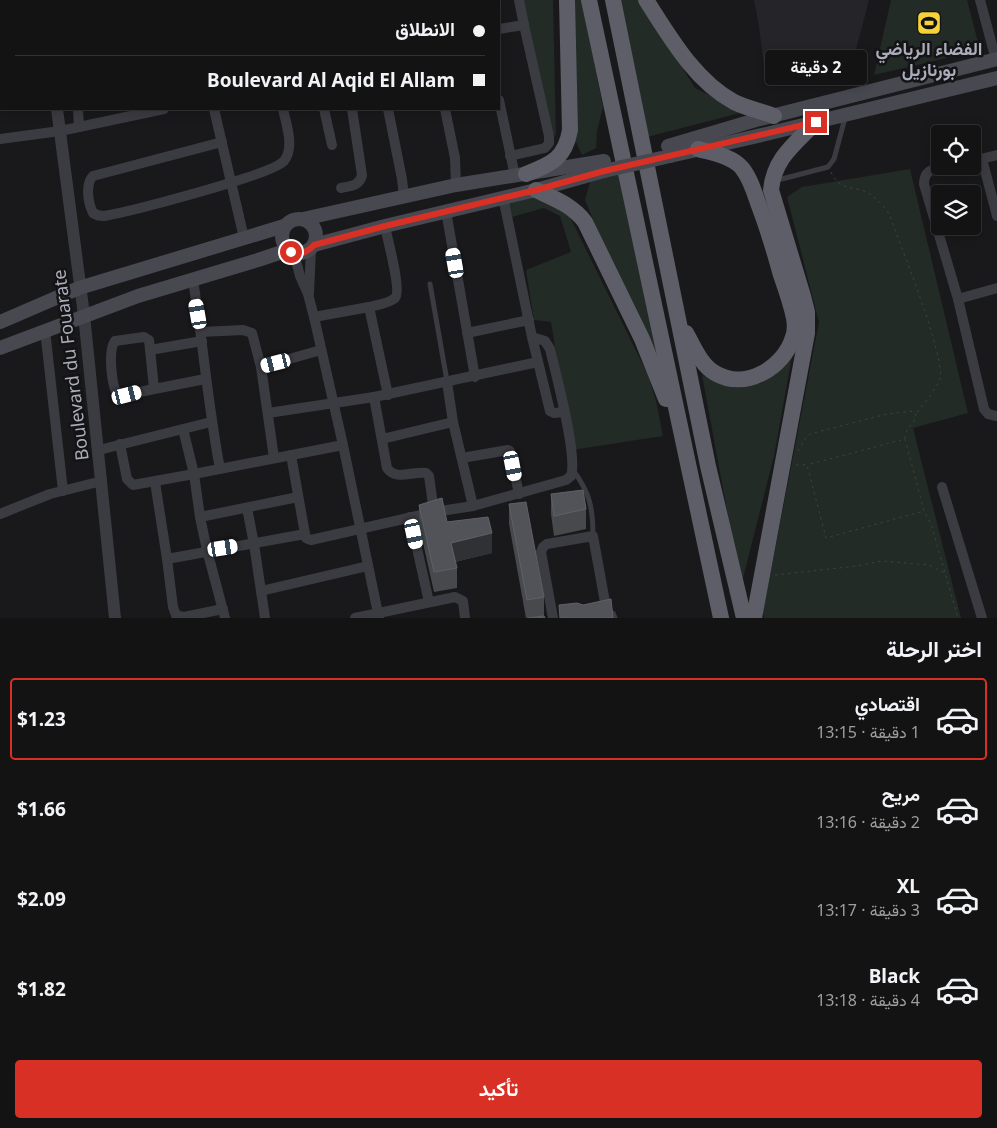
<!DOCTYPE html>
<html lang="ar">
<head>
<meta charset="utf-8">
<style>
  body { margin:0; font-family:"Noto Sans",Vazirmatn,sans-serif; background:#202022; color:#f1f3f6; direction:rtl; height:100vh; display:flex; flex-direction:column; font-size:19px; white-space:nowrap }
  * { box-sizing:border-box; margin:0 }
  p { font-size:16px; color:#9d9ea0 }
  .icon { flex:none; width:28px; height:28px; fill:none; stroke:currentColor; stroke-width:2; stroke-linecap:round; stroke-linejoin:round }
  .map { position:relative; height:618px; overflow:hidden; direction:ltr }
  .side { display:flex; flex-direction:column; background:#131314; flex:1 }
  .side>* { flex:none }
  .banner { position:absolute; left:0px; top:0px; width:500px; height:110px; box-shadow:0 2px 12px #0003,0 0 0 1px #323234; direction:rtl; display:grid; align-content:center; height:110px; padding:0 15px; background:#131314 }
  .tools { position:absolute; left:931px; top:125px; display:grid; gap:10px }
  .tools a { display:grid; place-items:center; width:50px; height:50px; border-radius:5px; background:#131314; box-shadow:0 2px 12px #0003,0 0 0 1px #323234; font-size:25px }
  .end { position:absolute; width:22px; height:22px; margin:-11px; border:6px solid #d93025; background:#fff; box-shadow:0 0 0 2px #fff }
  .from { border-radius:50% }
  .bubble { position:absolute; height:35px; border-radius:5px; background:#131314; box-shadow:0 2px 12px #0003,0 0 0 1px #323234; font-size:16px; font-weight:700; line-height:35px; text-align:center; direction:rtl }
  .car { position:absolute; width:15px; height:30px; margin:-15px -8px; border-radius:6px; box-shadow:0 0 4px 1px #0007; background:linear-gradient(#fff 24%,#345 0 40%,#fff 0 76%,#345 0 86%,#fff 0) }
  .banner b { display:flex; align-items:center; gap:18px; height:48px; font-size:19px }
  .banner b+b { border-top:1px solid #323234 }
  .banner i { width:12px; height:12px; background:#f1f3f6 }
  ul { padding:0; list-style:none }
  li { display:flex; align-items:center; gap:15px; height:82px; margin:0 10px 8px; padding:0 5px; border:2px solid transparent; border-radius:5px }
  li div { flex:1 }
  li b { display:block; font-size:19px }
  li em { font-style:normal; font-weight:700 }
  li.on { border-color:#d93025 }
  li>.icon { width:45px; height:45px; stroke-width:1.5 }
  h2 { padding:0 15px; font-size:22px; line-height:60px }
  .primary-button { display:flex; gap:10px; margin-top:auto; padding:10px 15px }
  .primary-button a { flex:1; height:58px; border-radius:5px; background:#d93025; color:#fff; font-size:20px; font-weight:700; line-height:58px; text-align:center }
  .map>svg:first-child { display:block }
  .built { fill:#252428 }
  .green { fill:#222b25 }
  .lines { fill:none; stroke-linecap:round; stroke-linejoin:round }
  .path { stroke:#3f4047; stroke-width:1; stroke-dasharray:2.5 4; stroke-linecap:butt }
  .service { stroke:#3b3b42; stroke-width:5 }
  .minor { stroke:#3b3b42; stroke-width:10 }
  .tertiary { stroke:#3b3b42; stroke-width:12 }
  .secondary { stroke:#474850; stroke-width:14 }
  .trunk { stroke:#5d5e68; stroke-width:16 }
  .secondary-bridge { stroke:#474850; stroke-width:14 }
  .wall { fill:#47494d }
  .shaded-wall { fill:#303134 }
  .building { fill:#525359; stroke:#606168 }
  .route { stroke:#d93025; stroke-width:6 }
  .labels { text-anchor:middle; stroke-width:5; stroke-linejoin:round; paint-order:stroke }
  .poi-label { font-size:18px; font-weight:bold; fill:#abadba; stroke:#141316 }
  .street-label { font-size:18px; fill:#abadba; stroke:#141316 }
</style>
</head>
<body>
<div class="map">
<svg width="997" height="618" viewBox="0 0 997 618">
  <rect width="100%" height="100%" fill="#19191b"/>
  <path class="built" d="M754,0H869L852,65L827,75L799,78L764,68L759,26Z"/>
  <g class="green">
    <path d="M523,0H553L556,137L549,127Z"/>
    <path d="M571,0H582L603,107L597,131L596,148L582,155L573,135Z"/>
    <path d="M618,0H639L695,88L744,112L647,137Z"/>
    <path d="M891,0H967L979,46L973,52L874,75Z"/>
    <path d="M910,169L968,413L913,428L961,618H764L763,612L819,322L787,197L802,187Z"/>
    <path d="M620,174L658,359L607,253L585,200L590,182Z"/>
    <path d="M527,196L554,203L567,211L648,375L656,401L663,436L572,450L551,322L534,320L526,270L571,252L560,216L544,208L512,217L508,200Z"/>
    <path d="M792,356L774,456L741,586L702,375L736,387L762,383Z"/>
  </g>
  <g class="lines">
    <g class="path">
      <path d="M831,172C840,193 854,184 870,194C877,199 885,207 889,214C899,241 946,358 940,379C936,389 923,405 916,414"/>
      <path d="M905,439L924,511L931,524L958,618"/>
      <path d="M798,451L807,436L810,434L887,414L913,411L916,415C915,424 904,429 905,439L807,465"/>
      <path d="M796,465H807L826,538L924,511"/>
      <path d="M775,575L857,566L882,561L929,565L945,573"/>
    </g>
    <g class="service">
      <path d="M131,1L134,0"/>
      <path d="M782,179L828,167L834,159L845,118"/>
      <path d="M430,284L447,381"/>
      <path d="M573,470C590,493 593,508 593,536"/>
      <path d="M607,613H613L615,618"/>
    </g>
    <g class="minor">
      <path d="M192,0V1"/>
      <path d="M261,0L262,1"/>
      <path d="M290,0V1"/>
      <path d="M366,0V1"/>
      <path d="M424,0V1"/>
      <path d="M477,0L478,1"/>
      <path d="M980,0L996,60"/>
      <path d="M166,1L171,0"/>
      <path d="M0,12H1"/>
      <path d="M499,29L524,25L519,0"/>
      <path d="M0,62H1"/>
      <path d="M499,100L515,176"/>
      <path d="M78,109L79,127"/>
      <path d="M214,109L244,238"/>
      <path d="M324,109L332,145"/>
      <path d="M388,109L402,179L404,197"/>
      <path d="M445,109L455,158L456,185"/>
      <path d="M0,139L60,131L164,109"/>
      <path d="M222,142L93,176C85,184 88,203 93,213C96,215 99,216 104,216C128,212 272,175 284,161C295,147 286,124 283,109"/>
      <path d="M510,156L545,148L549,143V136L524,25"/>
      <path d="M982,159L997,216"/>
      <path d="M972,161L997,155"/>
      <path d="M945,166C933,169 924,170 924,184L958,299L984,409L988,414L997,416"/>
      <path d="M341,188C350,186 360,186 362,175L352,109"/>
      <path d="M446,211L475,377"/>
      <path d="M385,226C387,238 402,291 395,298C390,303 377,305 369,307L388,395"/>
      <path d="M294,253L300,276L308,294L314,317L343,445L379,618"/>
      <path d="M193,280C203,343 208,406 220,469"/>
      <path d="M309,293L311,249"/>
      <path d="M958,299L997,288"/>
      <path d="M314,317L369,307"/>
      <path d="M45,330L63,491"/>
      <path d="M201,332L243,330L252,333L261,367L274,458"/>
      <path d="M467,333L529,320"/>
      <path d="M532,337L550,411L554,413L565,412"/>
      <path d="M150,350L202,341"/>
      <path d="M261,367L321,350"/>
      <path d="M447,382L453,422L473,506"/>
      <path d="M154,388L149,340L144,337L115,341C108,350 111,388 119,396L205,379"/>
      <path d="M374,397L387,468C396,481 412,471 426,473L429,476L434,512"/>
      <path d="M268,413L374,397L538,362"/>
      <path d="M183,429L194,474L200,517L207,550L225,618"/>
      <path d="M382,439L453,422"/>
      <path d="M120,444L127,479L133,485L194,474L343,445"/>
      <path d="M99,450L211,422"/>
      <path d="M291,455L305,534L306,538L311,540L434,512L473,506L566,480L571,476C578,456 556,374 550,349L545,341L532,337L503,197"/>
      <path d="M462,458L508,450L510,451L519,494"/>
      <path d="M155,482L167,559L305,534"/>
      <path d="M942,487L982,618"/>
      <path d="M247,508L254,544L265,618"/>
      <path d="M0,514L50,494L102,481"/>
      <path d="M200,517L298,497"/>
      <path d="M410,517L429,602"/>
      <path d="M167,559L173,607L176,615L184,617L223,609"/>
      <path d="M261,591L368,566"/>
      <path d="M355,618L455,597L463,601L465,618"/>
      <path d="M553,618L541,552L543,547L547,544L593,536L607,613L582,618"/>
    </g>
    <g class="tertiary">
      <path d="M44,0V1"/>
      <path d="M57,109L84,315L115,618"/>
    </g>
    <g class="secondary">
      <path d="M668,146L756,120L997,59"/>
      <path d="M670,156L766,134L997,78"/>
      <circle cx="299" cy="236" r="17"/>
      <path d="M303,219L456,185L604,161"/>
      <path d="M314,245L385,226L536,190L604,171"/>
      <path d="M0,322L79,288L284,226"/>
      <path d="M0,348L138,296L258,260L288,250"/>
    </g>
    <g class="trunk">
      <path d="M589,0L721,618"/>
      <path d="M613,0L708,466L744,618"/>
      <path d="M646,0C670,37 694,80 734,102C746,108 761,111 774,116"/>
      <path d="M526,174C551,164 565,159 570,130L567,0"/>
      <path d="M536,190C555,199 572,205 585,222L642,339L666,399"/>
      <path d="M686,333C694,347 701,365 715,373C745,391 784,368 793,337C795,332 795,324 794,318C791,304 786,289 781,275C774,250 767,226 758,203C754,191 750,178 742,168C732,156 712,153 698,149"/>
      <path d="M754,618L807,333V312L803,296L771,190C774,158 795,144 816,122"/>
    </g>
    <path class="secondary-bridge" d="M604,171L670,156"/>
  </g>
  <g class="wall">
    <path d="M551,494L586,509V529L554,536L551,514Z"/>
    <path d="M509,504L544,597V616L526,618L509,524Z"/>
    <path d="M419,505L447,522L492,553L455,562L457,568V588L434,592L419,525Z"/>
  </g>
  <path class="shaded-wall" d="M492,533V553L451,563V543Z"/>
  <g class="building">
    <path d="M583,490L586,509L554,516L551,494Z"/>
    <path d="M442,498L447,522L488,517L492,533L451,543L457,568L434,572L419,505Z"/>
    <path d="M526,502L544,597L527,600L509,504Z"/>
    <path d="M611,599L613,618H560L559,605L577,603L583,605Z"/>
    <path d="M544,616L545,618H528Z"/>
  </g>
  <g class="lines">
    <path class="route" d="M291,252C300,255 308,252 314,245L385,226L536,190L604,171L816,122"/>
  </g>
  <defs>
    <symbol id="stadium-square" viewBox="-11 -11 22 22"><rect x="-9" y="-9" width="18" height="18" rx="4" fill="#f4d238" stroke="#141316"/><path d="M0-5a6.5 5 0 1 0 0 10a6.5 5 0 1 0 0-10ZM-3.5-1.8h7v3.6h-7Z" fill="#111"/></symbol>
  </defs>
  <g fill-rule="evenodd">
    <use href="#stadium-square" x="915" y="9" width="28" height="28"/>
  </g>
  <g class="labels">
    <g class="poi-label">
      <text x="929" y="55">الفضاء الرياضي<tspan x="929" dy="21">بورنازيل</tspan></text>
    </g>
    <g class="street-label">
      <text transform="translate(71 365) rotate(-97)" y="6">Boulevard du Fouarate</text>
    </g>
  </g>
</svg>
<div class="tools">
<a><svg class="icon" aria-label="locate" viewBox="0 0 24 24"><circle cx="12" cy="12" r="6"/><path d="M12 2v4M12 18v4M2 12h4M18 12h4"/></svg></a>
<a><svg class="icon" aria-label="layers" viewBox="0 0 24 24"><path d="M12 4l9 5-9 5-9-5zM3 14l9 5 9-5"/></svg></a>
</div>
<i class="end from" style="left:291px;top:252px"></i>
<i class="end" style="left:816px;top:122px"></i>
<div class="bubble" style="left:765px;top:50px;width:102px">2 دقيقة</div>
<i class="car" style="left:455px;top:263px;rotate:350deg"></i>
<i class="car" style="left:198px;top:314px;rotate:350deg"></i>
<i class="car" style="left:276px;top:363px;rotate:256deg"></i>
<i class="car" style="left:127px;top:395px;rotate:76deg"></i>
<i class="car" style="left:513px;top:466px;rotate:169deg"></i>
<i class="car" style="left:414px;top:534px;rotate:168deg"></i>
<i class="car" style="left:223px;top:548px;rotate:81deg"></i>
<div class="banner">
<b><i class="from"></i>الانطلاق</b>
<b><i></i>Boulevard Al Aqid El Allam</b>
</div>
</div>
<section class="side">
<h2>اختر الرحلة</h2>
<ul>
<li class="on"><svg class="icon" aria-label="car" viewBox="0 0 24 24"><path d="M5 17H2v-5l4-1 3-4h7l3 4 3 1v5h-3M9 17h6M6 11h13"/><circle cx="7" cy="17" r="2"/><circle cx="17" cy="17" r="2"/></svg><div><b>اقتصادي</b><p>1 دقيقة · 13:15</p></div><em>$1.23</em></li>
<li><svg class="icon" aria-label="car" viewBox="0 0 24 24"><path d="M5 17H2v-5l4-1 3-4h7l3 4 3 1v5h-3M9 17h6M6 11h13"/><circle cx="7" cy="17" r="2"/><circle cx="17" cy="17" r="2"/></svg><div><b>مريح</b><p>2 دقيقة · 13:16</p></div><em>$1.66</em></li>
<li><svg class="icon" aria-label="car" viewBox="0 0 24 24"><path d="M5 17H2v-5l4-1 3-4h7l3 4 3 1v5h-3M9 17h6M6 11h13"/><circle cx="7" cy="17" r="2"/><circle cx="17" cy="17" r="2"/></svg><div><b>XL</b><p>3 دقيقة · 13:17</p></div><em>$2.09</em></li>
<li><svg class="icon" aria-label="car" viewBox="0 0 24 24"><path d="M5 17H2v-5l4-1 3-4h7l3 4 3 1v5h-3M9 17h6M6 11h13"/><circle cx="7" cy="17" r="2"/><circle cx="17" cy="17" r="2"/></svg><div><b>Black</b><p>4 دقيقة · 13:18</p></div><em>$1.82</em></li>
</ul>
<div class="primary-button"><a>تأكيد</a></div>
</section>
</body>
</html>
